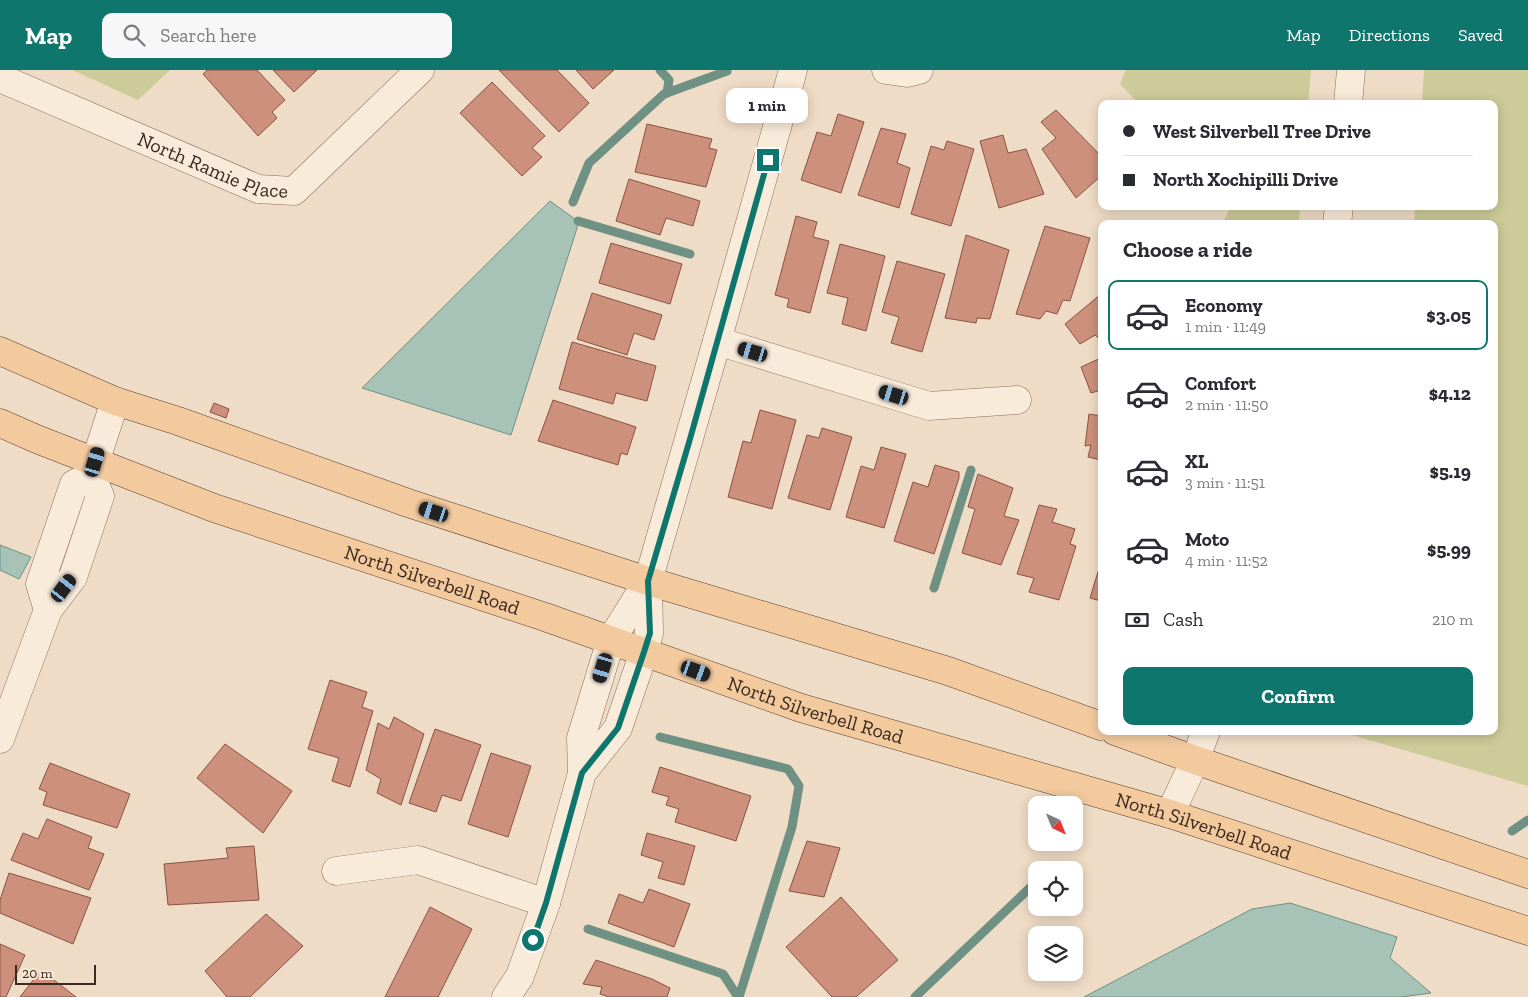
<!DOCTYPE html>
<html lang="en">
<head>
<meta charset="utf-8">
<style>
  body { margin:0; font-family:"Zilla Slab",serif; background:#f7f7f7; color:#2b2b33; height:100vh; display:flex; flex-direction:column; font-size:19px; white-space:nowrap }
  * { box-sizing:border-box; margin:0 }
  p { font-size:16px; color:#7c7c81 }
  .icon { flex:none; width:28px; height:28px; fill:none; stroke:currentColor; stroke-width:2; stroke-linecap:round; stroke-linejoin:round }
  .map { position:relative; flex:1; overflow:hidden }
  .sheet { position:absolute; left:1098px; top:150px; width:400px; height:515px; display:flex; flex-direction:column; background:#fff; border-radius:10px; box-shadow:0 2px 12px #0003 }
  .sheet>* { flex:none }
  .banner { position:absolute; left:1098px; top:30px; width:400px; height:110px; border-radius:10px; box-shadow:0 2px 12px #0003; display:grid; align-content:center; height:110px; padding:0 25px; background:#fff }
  .needle { width:32px; rotate:137deg }
  .controls { position:absolute; left:1028px; top:726px; display:grid; gap:10px }
  .controls a { display:grid; place-items:center; width:55px; height:55px; border-radius:10px; background:#fff; box-shadow:0 2px 12px #0003; font-size:25px }
  .scale { position:absolute; left:15px; bottom:12px; width:81px; box-sizing:border-box; padding-left:5px; border:2px solid #3b281f; border-top:0; font-size:14px; line-height:18px; white-space:nowrap; color:#3b281f; -webkit-text-stroke:4px #f6e7d6; paint-order:stroke }
  .end { position:absolute; width:22px; height:22px; margin:-11px; border:6px solid #0f766e; background:#fff; box-shadow:0 0 0 2px #fff }
  .from { border-radius:50% }
  .bubble { position:absolute; height:35px; border-radius:10px; background:#fff; box-shadow:0 2px 12px #0003; font-size:16px; font-weight:700; line-height:35px; text-align:center }
  .car { position:absolute; width:15px; height:30px; margin:-15px -8px; border-radius:6px; box-shadow:0 0 4px 1px #0007; background:linear-gradient(#222 24%,#8ab4d8 0 40%,#222 0 76%,#8ab4d8 0 86%,#222 0) }
  .banner b { display:flex; align-items:center; gap:18px; height:48px; font-size:19px }
  .banner b+b { border-top:1px solid #e1e1e2 }
  .banner i { width:12px; height:12px; background:#2b2b33 }
  ul { padding:0; list-style:none }
  li { display:flex; align-items:center; gap:15px; height:70px; margin:0 10px 8px; padding:0 15px; border:2px solid transparent; border-radius:10px }
  li div { flex:1 }
  li b { display:block; font-size:19px }
  li em { font-style:normal; font-weight:700 }
  li.selected { border-color:#0f766e }
  li>.icon { width:45px; height:45px; stroke-width:1.5 }
  h2 { padding:0 25px; font-size:22px; line-height:60px }
  .pay { display:flex; align-items:center; gap:12px; height:55px; padding:0 25px; font-size:19px }
  .pay p { margin-inline-start:auto }
  .primary-button { display:flex; gap:10px; margin-top:auto; padding:10px 25px }
  .primary-button a { flex:1; height:58px; border-radius:10px; background:#0f766e; color:#fff; font-size:20px; font-weight:700; line-height:58px; text-align:center }
  header { display:flex; align-items:center; gap:30px; box-sizing:border-box; height:70px; padding:0 25px; background:#0f766e; color:#fff }
  header strong { font-size:24px }
  nav { display:flex; gap:28px; margin-inline-start:auto; font-size:18px }
  .search { width:350px; height:45px; background:#f7f7f7; display:flex; align-items:center; gap:12px; box-sizing:border-box; padding:0 18px; border-radius:10px; color:#7c7c81; font-size:19px }
  .map>svg:first-child { display:block }
  .green { fill:#cdcb99 }
  .water { fill:#a7c2b6; stroke:#6e9183 }
  .lines { fill:none; stroke-linecap:round; stroke-linejoin:round }
  .stream { stroke:#6e9183; stroke-width:9 }
  .building { fill:#cd907c; stroke:#8a5241 }
  .minor-casing { stroke:#8a6d5b; stroke-width:29 }
  .major-casing { stroke:#583c2f; stroke-width:29 }
  .minor { stroke:#f9ebda; stroke-width:28 }
  .major { stroke:#f2ca9e; stroke-width:28 }
  .route { stroke:#0f766e; stroke-width:6 }
  .labels { text-anchor:middle; stroke-width:5; stroke-linejoin:round; paint-order:stroke }
  .street-label { font-size:20px; fill:#3b281f; stroke:#f6e7d6 }
</style>
</head>
<body>
<header>
<strong>Map</strong>
<div class="search"><svg class="icon" aria-label="search" viewBox="0 0 24 24"><circle cx="10" cy="10" r="6"/><path d="M15 15l6 6"/></svg>Search here</div>
<nav><a>Map</a><a>Directions</a><a>Saved</a></nav>
</header>
<div class="map">
<svg width="1528" height="927" viewBox="0 0 1528 927">
  <rect width="100%" height="100%" fill="#efdcc6"/>
  <g class="green">
    <path d="M72,0H170L138,30Z"/>
    <path d="M1126,0H1311L1308,34H1139L1120,14Z"/>
    <path d="M1424,0H1528V716L1338,661H1494V154H1414L1415,136H1494V34H1422Z"/>
    <path d="M1231,136H1300L1299,154H1222Z"/>
  </g>
  <g class="water">
    <path d="M550,131L579,152L511,365L362,318Z"/>
    <path d="M0,475L31,487L19,509L0,500Z"/>
    <path d="M1290,833L1397,867L1390,888L1431,923L1401,927H1084L1252,839Z"/>
  </g>
  <g class="lines">
    <g class="stream">
      <path d="M660,0L669,10L667,23"/>
      <path d="M573,132L589,93L664,24L727,1"/>
      <path d="M578,151L690,184"/>
      <path d="M934,518L971,400"/>
      <path d="M660,667L788,699L799,716L792,757L739,927"/>
      <path d="M1512,761L1528,750"/>
      <path d="M1049,800H1050"/>
      <path d="M588,859L723,904L738,927"/>
      <path d="M915,927L1036,812"/>
    </g>
  </g>
  <g class="building">
    <path d="M207,0H257L285,30L272,42L277,48L258,66L203,4Z"/>
    <path d="M273,0H317L294,22Z"/>
    <path d="M499,0H557L589,33L559,62Z"/>
    <path d="M576,0H614L593,19Z"/>
    <path d="M492,12L545,66L532,78L542,87L522,106L460,43Z"/>
    <path d="M1056,40L1101,86V106L1076,128L1042,79L1056,68L1041,52Z"/>
    <path d="M838,44L864,52L841,123L801,110L817,62L831,66Z"/>
    <path d="M647,54L712,69L709,78L717,80L706,117L635,102Z"/>
    <path d="M881,58L906,64L897,93L910,98L899,138L858,125Z"/>
    <path d="M1003,65L1008,83L1026,79L1044,124L999,138L980,71Z"/>
    <path d="M947,71L974,79L951,156L911,144L931,76L944,80Z"/>
    <path d="M629,109L700,131L693,156L666,148L660,165L616,151Z"/>
    <path d="M796,146L817,152L813,167L829,171L810,243L787,237L789,229L775,225Z"/>
    <path d="M1045,156L1090,168L1070,231L1063,230L1057,244L1046,241L1040,249L1016,244Z"/>
    <path d="M966,165L1009,180L990,249L977,248L976,253L945,248Z"/>
    <path d="M611,173L682,194L670,234L599,213Z"/>
    <path d="M840,174L885,186L866,261L842,254L848,228L827,223Z"/>
    <path d="M897,191L945,204L922,282L891,273L899,247L882,242Z"/>
    <path d="M592,223L662,245L654,270L634,263L627,285L577,269Z"/>
    <path d="M1101,224V270L1095,265L1080,274L1065,254Z"/>
    <path d="M572,272L656,296L647,331L616,323L613,334L559,319Z"/>
    <path d="M1101,288V320L1091,323L1081,297Z"/>
    <path d="M553,330L636,357L627,385L621,383L618,395L538,371Z"/>
    <path d="M214,333L229,339L226,348L210,342Z"/>
    <path d="M760,340L796,350L772,439L728,427L743,371L751,373Z"/>
    <path d="M1089,344L1101,346V390L1088,387L1091,375L1085,376Z"/>
    <path d="M822,358L852,367L830,440L788,428L807,365L819,368Z"/>
    <path d="M881,377L906,384L884,458L846,447L861,396L874,400Z"/>
    <path d="M935,395L959,402V408L934,484L894,471L913,412L928,417Z"/>
    <path d="M978,404L1013,418L1004,446L1019,450L1001,495L962,483L975,439L968,437Z"/>
    <path d="M1039,435L1057,439L1052,452L1075,459L1070,474L1076,476L1059,530L1029,522L1034,508L1017,504Z"/>
    <path d="M1101,492V531L1090,528Z"/>
    <path d="M330,610L367,622L362,637L373,641L350,717L332,711L339,688L308,679Z"/>
    <path d="M394,647L424,664L401,735L377,723L381,709L366,700L378,653L389,659Z"/>
    <path d="M435,659L481,675L461,731L442,725L436,742L409,733Z"/>
    <path d="M225,674L292,721L263,763L197,708Z"/>
    <path d="M491,683L531,696L508,767L468,754Z"/>
    <path d="M50,693L130,724L117,758L43,735L47,722L39,719Z"/>
    <path d="M660,697L751,726L736,771L675,752L679,739L666,735L669,727L652,722Z"/>
    <path d="M47,749L92,767L88,778L104,784L89,820L11,790L23,763L38,769Z"/>
    <path d="M647,763L695,776L684,815L658,808L663,792L641,785Z"/>
    <path d="M807,771L840,778L824,827L789,821Z"/>
    <path d="M254,776L259,830L168,835L164,794L228,788L226,778Z"/>
    <path d="M9,803L91,828L73,874L0,843V830Z"/>
    <path d="M649,819L690,834L674,877L608,853L619,824L643,833Z"/>
    <path d="M841,827L898,890L856,927H832L786,877Z"/>
    <path d="M430,837L472,859L438,927H385Z"/>
    <path d="M266,844L303,876L250,927H227L205,901Z"/>
    <path d="M0,874L25,885L6,927H0Z"/>
    <path d="M596,890L652,909L670,918L667,927H609L600,924L602,917L583,914Z"/>
    <path d="M41,900L76,927H20Z"/>
  </g>
  <g class="lines">
    <defs>
      <g id="minor">
        <path d="M886,0L907,3L919,0"/>
        <path id="s1" d="M0,8L258,119L294,121L420,0"/>
        <path d="M1348,34L1351,0"/>
        <path d="M1337,154L1339,136"/>
        <path d="M717,271L793,0"/>
        <path d="M91,405L115,331"/>
        <path d="M48,540L40,514L74,414L91,405"/>
        <path d="M0,669L48,540L73,507L100,426L91,405"/>
        <path d="M582,703L618,658L644,582L649,563L648,511L717,271L929,336L1017,330"/>
        <path d="M1170,744L1195,690L1206,661"/>
        <path d="M336,801L418,790L546,833"/>
        <path d="M506,927L520,906L546,833L582,703L581,668L611,570L648,511"/>
      </g>
      <g id="major">
        <path d="M0,281L115,331L178,351L408,433L648,511L948,601L1101,656"/>
        <path id="s2" d="M0,353L39,370L214,438L545,547L801,638L1170,744L1528,861"/>
        <path d="M1115,661L1195,690L1528,804"/>
      </g>
    </defs>
    <use href="#minor" class="minor-casing"/>
    <use href="#major" class="major-casing"/>
    <use href="#minor" class="minor"/>
    <use href="#major" class="major"/>
  </g>
  <g class="lines">
    <path class="route" d="M533,870L546,833L582,703L618,658L644,582L650,563L648,511L690,369L768,90"/>
  </g>
  <g class="labels">
    <g class="street-label">
      <text dy="7" stroke="none"><textPath href="#s1" startOffset="231">North Ramie Place</textPath></text>
      <text dy="7" stroke="none"><textPath href="#s2" startOffset="460">North Silverbell Road</textPath></text>
      <text dy="7" stroke="none"><textPath href="#s2" startOffset="865">North Silverbell Road</textPath></text>
      <text dy="7" stroke="none"><textPath href="#s2" startOffset="1270">North Silverbell Road</textPath></text>
    </g>
  </g>
</svg>
<div class="controls">
<a><svg class="needle" viewBox="-14 -14 28 28"><path d="M0-13l5 13h-10z" fill="#e53935"/><path d="M0 13l5-13h-10z" fill="#7c7c81"/></svg></a>
<a><svg class="icon" aria-label="locate" viewBox="0 0 24 24"><circle cx="12" cy="12" r="6"/><path d="M12 2v4M12 18v4M2 12h4M18 12h4"/></svg></a>
<a><svg class="icon" aria-label="layers" viewBox="0 0 24 24"><path d="M12 4l9 5-9 5-9-5zM3 14l9 5 9-5"/></svg></a>
</div>
<div class="scale">20 m</div>
<i class="end from" style="left:533px;top:870px"></i>
<i class="end" style="left:768px;top:90px"></i>
<div class="bubble" style="left:726px;top:18px;width:82px">1 min</div>
<i class="car" style="left:753px;top:282px;rotate:287deg"></i>
<i class="car" style="left:894px;top:325px;rotate:287deg"></i>
<i class="car" style="left:95px;top:392px;rotate:17deg"></i>
<i class="car" style="left:434px;top:442px;rotate:288deg"></i>
<i class="car" style="left:64px;top:518px;rotate:37deg"></i>
<i class="car" style="left:603px;top:598px;rotate:197deg"></i>
<i class="car" style="left:696px;top:601px;rotate:110deg"></i>
<div class="banner">
<b><i class="from"></i>West Silverbell Tree Drive</b>
<b><i></i>North Xochipilli Drive</b>
</div>
<section class="sheet">
<h2>Choose a ride</h2>
<ul>
<li class="selected"><svg class="icon" aria-label="car" viewBox="0 0 24 24"><path d="M5 17H2v-5l4-1 3-4h7l3 4 3 1v5h-3M9 17h6M6 11h13"/><circle cx="7" cy="17" r="2"/><circle cx="17" cy="17" r="2"/></svg><div><b>Economy</b><p>1 min · 11:49</p></div><em>$3.05</em></li>
<li><svg class="icon" aria-label="car" viewBox="0 0 24 24"><path d="M5 17H2v-5l4-1 3-4h7l3 4 3 1v5h-3M9 17h6M6 11h13"/><circle cx="7" cy="17" r="2"/><circle cx="17" cy="17" r="2"/></svg><div><b>Comfort</b><p>2 min · 11:50</p></div><em>$4.12</em></li>
<li><svg class="icon" aria-label="car" viewBox="0 0 24 24"><path d="M5 17H2v-5l4-1 3-4h7l3 4 3 1v5h-3M9 17h6M6 11h13"/><circle cx="7" cy="17" r="2"/><circle cx="17" cy="17" r="2"/></svg><div><b>XL</b><p>3 min · 11:51</p></div><em>$5.19</em></li>
<li><svg class="icon" aria-label="car" viewBox="0 0 24 24"><path d="M5 17H2v-5l4-1 3-4h7l3 4 3 1v5h-3M9 17h6M6 11h13"/><circle cx="7" cy="17" r="2"/><circle cx="17" cy="17" r="2"/></svg><div><b>Moto</b><p>4 min · 11:52</p></div><em>$5.99</em></li>
</ul>
<div class="pay"><svg class="icon" aria-label="cash" viewBox="0 0 24 24"><path d="M3 7h18v10H3z"/><circle cx="12" cy="12" r="2"/></svg>Cash<p>210 m</p></div>
<div class="primary-button"><a>Confirm</a></div>
</section>
</div>
</body>
</html>
